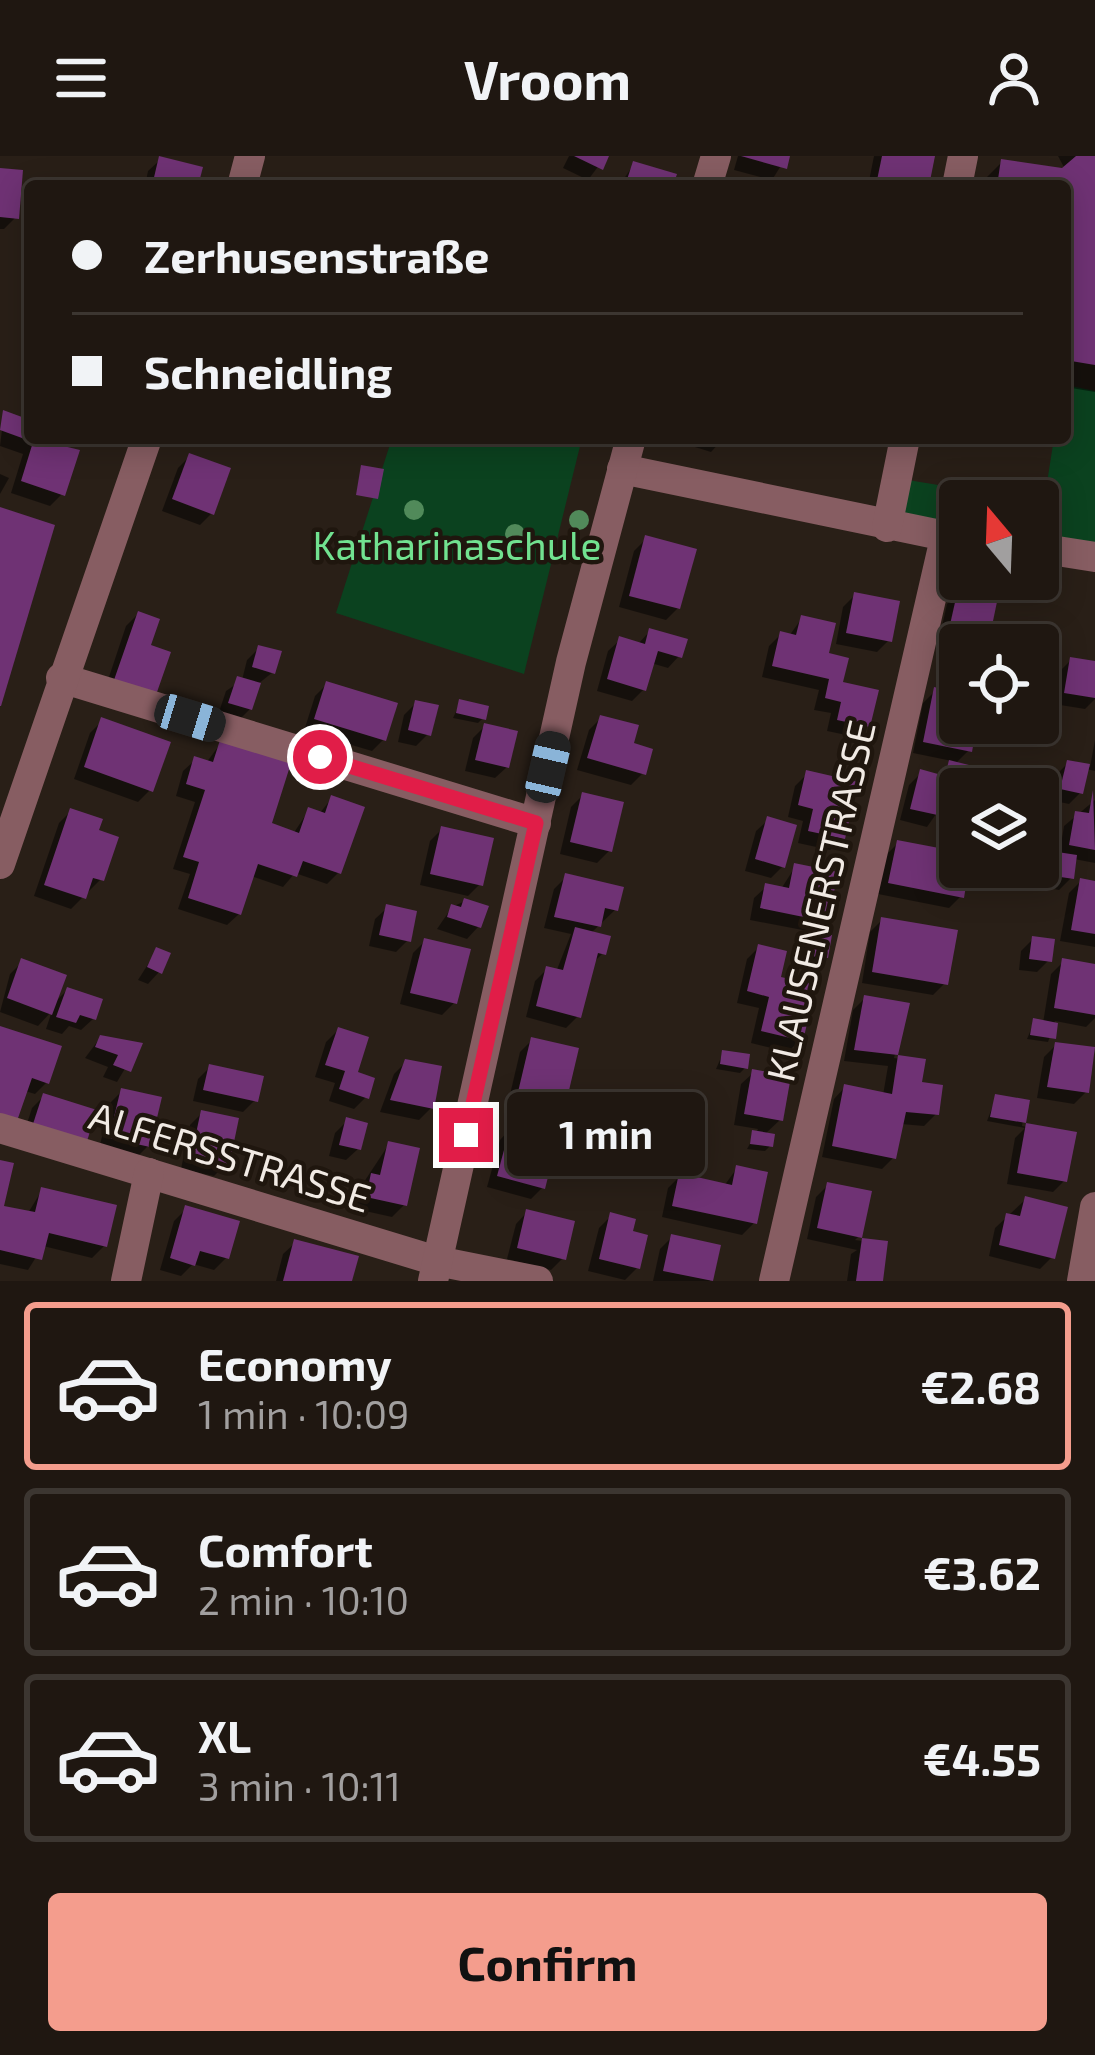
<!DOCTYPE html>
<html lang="en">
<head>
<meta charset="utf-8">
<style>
  body { margin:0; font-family:"Exo 2",sans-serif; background:#27201a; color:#f1f3f6; height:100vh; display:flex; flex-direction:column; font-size:45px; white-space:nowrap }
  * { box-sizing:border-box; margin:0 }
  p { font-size:39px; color:#a19f9f }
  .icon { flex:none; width:66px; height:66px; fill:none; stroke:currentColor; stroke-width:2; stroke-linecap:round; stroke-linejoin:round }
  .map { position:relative; height:1125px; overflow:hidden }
  .details { display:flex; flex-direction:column; background:#1f1711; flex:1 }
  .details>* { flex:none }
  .hud { position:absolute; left:24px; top:24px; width:1047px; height:264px; border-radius:12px; box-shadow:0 6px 30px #0003,0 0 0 3px #3c3631; display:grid; align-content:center; height:264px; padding:0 48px; background:#1f1711 }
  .needle { width:78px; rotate:341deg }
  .fabs { position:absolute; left:939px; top:324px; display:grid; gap:24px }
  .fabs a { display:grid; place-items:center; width:120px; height:120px; border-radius:12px; background:#1f1711; box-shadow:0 6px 30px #0003,0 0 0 3px #3c3631; font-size:60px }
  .end { position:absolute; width:54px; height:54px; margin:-27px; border:15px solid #e11d48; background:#fff; box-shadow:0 0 0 6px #fff }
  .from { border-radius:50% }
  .bubble { position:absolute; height:84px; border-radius:12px; background:#1f1711; box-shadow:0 6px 30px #0003,0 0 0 3px #3c3631; font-size:39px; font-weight:700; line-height:84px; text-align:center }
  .car { position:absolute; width:36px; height:72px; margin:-36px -18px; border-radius:15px; box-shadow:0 0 9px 3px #0007; background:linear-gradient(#222 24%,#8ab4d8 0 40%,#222 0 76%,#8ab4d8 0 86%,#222 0) }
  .hud b { display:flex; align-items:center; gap:42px; height:114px; font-size:45px }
  .hud b+b { border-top:3px solid #3c3631 }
  .hud i { width:30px; height:30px; background:#f1f3f6 }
  ul { padding:21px 0 0; list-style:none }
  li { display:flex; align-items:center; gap:36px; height:168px; margin:0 24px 18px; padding:0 24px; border:6px solid #3c3631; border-radius:12px }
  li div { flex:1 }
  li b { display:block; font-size:45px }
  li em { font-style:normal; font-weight:700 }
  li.active { border-color:#f49d8d }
  li>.icon { width:108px; height:108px; stroke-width:1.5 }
  .action { display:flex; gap:24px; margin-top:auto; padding:24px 48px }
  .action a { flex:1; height:138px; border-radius:12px; background:#f49d8d; color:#111; font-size:48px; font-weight:700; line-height:138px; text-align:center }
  header { display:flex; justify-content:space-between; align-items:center; height:156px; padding:0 48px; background:#1f1711; font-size:54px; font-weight:700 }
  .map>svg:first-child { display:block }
  .green { fill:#0b421f }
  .shadow { fill:#0007 }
  .building { fill:#6f3274 }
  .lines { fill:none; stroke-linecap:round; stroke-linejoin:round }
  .minor { stroke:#875d62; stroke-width:30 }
  .tree { fill:#518a5a }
  .route { stroke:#e11d48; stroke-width:15 }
  .labels { text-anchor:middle; stroke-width:9; stroke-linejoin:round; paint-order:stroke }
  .park-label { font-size:39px; fill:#71e290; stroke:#1f160e }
  .street-label { font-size:39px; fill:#f1eae4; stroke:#1f160e }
</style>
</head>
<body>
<header><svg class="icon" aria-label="menu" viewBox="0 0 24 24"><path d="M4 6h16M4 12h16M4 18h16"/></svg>Vroom<svg class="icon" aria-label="person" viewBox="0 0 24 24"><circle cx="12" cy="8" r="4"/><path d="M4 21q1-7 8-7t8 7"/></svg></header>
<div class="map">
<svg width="1095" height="1125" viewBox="0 0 1095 1125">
  <rect width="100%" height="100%" fill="#291f17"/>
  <g class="green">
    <path d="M1071,230L1095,235V401L1038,392V346H1044L1054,282H1065Z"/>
    <path d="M392,282H582L524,518L336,457Z"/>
    <path d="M896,322L1035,345H960V383L887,371Z"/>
  </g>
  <g class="shadow">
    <path d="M569,0H606L588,24L563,12Z"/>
    <path d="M738,0H787L772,24L734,14Z"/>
    <path d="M874,0H932L925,30H868Z"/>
    <path d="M1058,0H1095V236L1065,231V30H978L1002,6L1067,17Z"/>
    <path d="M160,4L195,30H145L148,15Z"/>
    <path d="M634,8L670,30H619Z"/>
    <path d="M0,15L16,61L4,73H0Z"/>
    <path d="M4,257L30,267V282L77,296L62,338L50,350L11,337L23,298L0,290Z"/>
    <path d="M666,282H724L711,296Z"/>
    <path d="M190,300L212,357L200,369L162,355L178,312Z"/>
    <path d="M0,318L9,322L0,338Z"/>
    <path d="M646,383L678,452L666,464L619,451L634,395Z"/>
    <path d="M959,436L995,444L985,489H960V498L937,493L947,448Z"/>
    <path d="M855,439L889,484L877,496L836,488L843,451Z"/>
    <path d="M138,458L147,491L104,536L126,470Z"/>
    <path d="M802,462L868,569L856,581L827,575L831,557L814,554L819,534L762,521L769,490L781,478L789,480Z"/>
    <path d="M650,475L679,500L668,512L651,507L644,533L632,545L597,535L608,495L620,484L637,489Z"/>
    <path d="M259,492L273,516L258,528L250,553L238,565L218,559L226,535L242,524L247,504Z"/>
    <path d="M1071,504L1095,508V543L1085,553L1054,548L1059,516Z"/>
    <path d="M327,528L384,583L372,595L304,575L315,540Z"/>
    <path d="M935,535L960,540V567H974L969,594L954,609L973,633H960L958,656L941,651L927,671L900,664L909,629L921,617L937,621L952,605L913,597L923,547Z"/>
    <path d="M416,547L428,578L416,590L398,586L404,559Z"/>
    <path d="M460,547L483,562L478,567L453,562Z"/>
    <path d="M601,562L630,589L643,617L631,629L577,614L589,574Z"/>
    <path d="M102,565L150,634L138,646L74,623L90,577Z"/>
    <path d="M976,567H1026L1017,575Z"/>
    <path d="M485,570L507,611L495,622L465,615L473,582Z"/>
    <path d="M1095,584V615L1086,613L1081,636L1069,648L1050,644L1056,619L1068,607L1090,611Z"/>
    <path d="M221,587L268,669L293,678L309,654L319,658L332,642L339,716L327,728L295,717L283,731L251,720L239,758L227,769L178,753L190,718L173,713L195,646L176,640L183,615L195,604L206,607Z"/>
    <path d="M807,618L842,682L830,694L798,687L803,665L788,661L795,630Z"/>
    <path d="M583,639L609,695L597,707L560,698L571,651Z"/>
    <path d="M1095,644V707L1074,703L1071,722L1059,734L1037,730L1040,711L1052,699L1059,700L1064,670Z"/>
    <path d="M71,655L95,676L101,723L71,753L34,740L59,667Z"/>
    <path d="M768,664L783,710L771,722L745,715L756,675Z"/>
    <path d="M442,673L480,728L468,740L420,729L430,685Z"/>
    <path d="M898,687L960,699V711H966L961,740L949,752L878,738L886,699Z"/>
    <path d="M795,711L825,765L813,776L750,764L754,742L766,731L781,733Z"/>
    <path d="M566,721L615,754L590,778L603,797L592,808L578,860L566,872L526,861L535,825L547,813L556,816L571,778L544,772L554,733Z"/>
    <path d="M1081,725L1095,728V791L1060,785L1069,737Z"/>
    <path d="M465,745L478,771L467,783L437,773L452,751Z"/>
    <path d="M387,752L408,784L396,796L369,790L375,763Z"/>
    <path d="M882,764L945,827L933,839L862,827L870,776Z"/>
    <path d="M814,780L826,801L814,813L799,811L802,792Z"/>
    <path d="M1033,783L1049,804L1037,816L1019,814L1021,795Z"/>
    <path d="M425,785L454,847L442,859L400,848L413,797Z"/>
    <path d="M759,791L800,884L788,896L751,887L759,852L737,847L747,803Z"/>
    <path d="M157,794L159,816L148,828L138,824Z"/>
    <path d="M22,806L53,848L67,834L93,863L81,874L69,870L62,878L46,873L52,855L38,870L0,856L10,818Z"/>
    <path d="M1063,806L1095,811V862L1086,871L1055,865L1048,886L1027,883L1034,866L1043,867L1051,818Z"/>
    <path d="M865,842L907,850L894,902L922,906L918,929L936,958L924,970L901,968L894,1001L882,1013L822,1001L834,943L845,931L883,939L888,910L844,905L853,854Z"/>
    <path d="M0,873L47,926L35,938L25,935Z"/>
    <path d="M338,874L366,941L354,953L329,945L335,927L315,921L326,886Z"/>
    <path d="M100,882L139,889L117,926L103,921L108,911L85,902Z"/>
    <path d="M532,884L564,945L552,957L508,947L520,896Z"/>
    <path d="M1056,889L1086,936L1074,948L1037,942L1044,901Z"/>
    <path d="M723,897L745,912L740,917L716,913Z"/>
    <path d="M406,906L431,952L419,964L380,956L394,918Z"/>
    <path d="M210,911L255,944L243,956L193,945L198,923Z"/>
    <path d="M753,917L781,963L764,979L770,990L765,995L747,993L758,973L734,969L741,928Z"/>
    <path d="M122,935L148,990L136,1002L99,993L110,947Z"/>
    <path d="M44,940L84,984L23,980L32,952Z"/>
    <path d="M996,941L1026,946L1022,970L1073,979L1065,1024L1053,1036L1007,1028L1015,982L1025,972L987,965Z"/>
    <path d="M202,957L226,1008L214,1020L181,1013L190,969Z"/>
    <path d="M347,965L358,993L346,1004L329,1000L335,977Z"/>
    <path d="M511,972L543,1031L531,1043L487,1031L500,984Z"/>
    <path d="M389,988L404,1049L392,1061L356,1053L360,1032Z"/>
    <path d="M737,1012L754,1067L742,1079L662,1061L668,1032L680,1020L724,1030Z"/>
    <path d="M828,1029L859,1080L855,1084L885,1088L880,1125H847L851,1098L857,1094L807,1083L816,1041Z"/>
    <path d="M42,1034L104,1090L92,1102L43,1090L28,1114L0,1108V1058L28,1057Z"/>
    <path d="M1026,1043L1052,1101L1040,1113L989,1100L995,1072Z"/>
    <path d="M186,1053L226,1102L214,1114L193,1108L181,1120L160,1114L174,1065Z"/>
    <path d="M527,1056L563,1102L551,1114L507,1103L516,1068Z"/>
    <path d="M611,1060L630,1077L637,1112L625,1124L588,1115L599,1072Z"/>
    <path d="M672,1081L717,1091L710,1125H653L660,1093Z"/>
    <path d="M295,1087L349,1125H276L283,1098Z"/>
  </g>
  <g class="building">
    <path d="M159,0L203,11L198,30H152Z"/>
    <path d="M574,0H609L603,14Z"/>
    <path d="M741,0H790L787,13Z"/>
    <path d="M882,0H935L929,30L876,29Z"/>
    <path d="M1076,0H1095V209L1065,204V30H997L1001,3L1062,12Z"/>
    <path d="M633,5L677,18L673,30H625Z"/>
    <path d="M0,12L23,14L19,63L0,61Z"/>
    <path d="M3,254L30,264V282L80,294L65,340L21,325L33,286L0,274Z"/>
    <path d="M189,297L231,312L214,359L172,343Z"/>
    <path d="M361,309L384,313L378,343L356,339Z"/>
    <path d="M0,351L55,369L1,550H0Z"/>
    <path d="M645,379L697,393L680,453L629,440Z"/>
    <path d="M958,433L998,441L988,489L947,482Z"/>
    <path d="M854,436L900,445L892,486L846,477Z"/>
    <path d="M138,455L160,463L151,489L171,496L156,539L114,524Z"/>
    <path d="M801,459L836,467L829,497L849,502L843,526L879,534L870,571L837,564L841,546L825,542L829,523L772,510L780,475L796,479Z"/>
    <path d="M649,472L688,483L682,502L658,495L646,535L607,523L619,480L645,488Z"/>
    <path d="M258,489L282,495L275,518L252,511Z"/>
    <path d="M1070,501L1095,505V542L1064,537Z"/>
    <path d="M237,520L261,527L252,554L228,547Z"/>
    <path d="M326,525L398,547L386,585L314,563Z"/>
    <path d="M934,531L960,537V567H977L972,596L923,586Z"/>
    <path d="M459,543L489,550L486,564L456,557Z"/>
    <path d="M415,544L439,549L431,580L408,574Z"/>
    <path d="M600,559L639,569L634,587L653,593L646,619L587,602Z"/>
    <path d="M101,561L171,586L153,636L84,611Z"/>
    <path d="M484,567L518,575L509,612L475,604Z"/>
    <path d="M220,584L291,607L272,667L299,677L308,651L325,657L331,639L365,651L341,718L303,705L297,721L258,708L241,759L188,742L199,706L183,701L205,634L186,628L194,600L213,606Z"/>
    <path d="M949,604L981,612L976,633H960V642L947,639L942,660L910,653L920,613L945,620Z"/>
    <path d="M1067,604L1090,608L1083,638L1060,633Z"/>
    <path d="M806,614L858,626L845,683L808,675L813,653L798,649Z"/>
    <path d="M1093,634L1095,694L1069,689L1075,655L1089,657Z"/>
    <path d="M582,636L624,646L612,696L570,686Z"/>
    <path d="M70,652L103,663L99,674L119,681L104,725L93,722L86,743L44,729Z"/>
    <path d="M767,660L797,669L785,712L755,703Z"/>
    <path d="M441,670L494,682L483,730L430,718Z"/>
    <path d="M897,684L960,696V711H969L964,742L888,727Z"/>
    <path d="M1051,695L1077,699L1074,723L1047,719Z"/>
    <path d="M794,707L838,716L828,766L760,752L765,727L789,732Z"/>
    <path d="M565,717L624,731L618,755L605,752L601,771L554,761Z"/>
    <path d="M1080,722L1095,725V778L1071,774Z"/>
    <path d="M464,742L489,750L481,772L447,761L451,748L461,751Z"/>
    <path d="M386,748L417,755L411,786L379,779Z"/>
    <path d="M881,761L958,774L948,829L872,816Z"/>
    <path d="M575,771L611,780L606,799L598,797L581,862L536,850L546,810L563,814Z"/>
    <path d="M813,776L832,779L828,802L810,800Z"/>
    <path d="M1032,780L1055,783L1052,806L1029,803Z"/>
    <path d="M424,782L471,793L457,848L410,837Z"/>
    <path d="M758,788L787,795L781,821L816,829L803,885L761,875L769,841L747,835Z"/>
    <path d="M156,791L171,797L162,818L147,811Z"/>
    <path d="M21,802L67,819L52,859L7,842Z"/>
    <path d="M1062,802L1095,808V859L1054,852Z"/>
    <path d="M67,831L103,843L96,864L80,859L76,867L56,861Z"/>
    <path d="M864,839L910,847L898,899L854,894Z"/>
    <path d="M1033,862L1058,867L1056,883L1030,879Z"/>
    <path d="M0,870L62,890L49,928L32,922L17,965L0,960Z"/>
    <path d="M338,871L369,881L358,916L375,922L369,943L339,933L345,915L325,909Z"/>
    <path d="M100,879L143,887L131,916L113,909L118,899L95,891Z"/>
    <path d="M531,881L579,892L566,947L518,936Z"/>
    <path d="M1055,886L1095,891L1089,937L1047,931Z"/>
    <path d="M722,894L750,898L748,913L720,908Z"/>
    <path d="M898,899L926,903L922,926L943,929L939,959L906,956L896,1003L832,990L844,928L892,938Z"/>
    <path d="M405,903L442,910L434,953L390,944Z"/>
    <path d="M209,908L264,920L258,946L203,934Z"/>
    <path d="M752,913L791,920L783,965L744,958Z"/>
    <path d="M121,932L162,941L150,991L109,982Z"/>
    <path d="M43,937L97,954L87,985L33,968Z"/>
    <path d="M995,938L1030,944L1026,967L990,961Z"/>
    <path d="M201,954L239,962L229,1010L191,1001Z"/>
    <path d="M346,961L368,967L361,994L339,989Z"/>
    <path d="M1026,967L1077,976L1067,1026L1017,1017Z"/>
    <path d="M511,968L558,981L545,1033L497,1020Z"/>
    <path d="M752,974L775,978L773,991L750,988Z"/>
    <path d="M388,985L420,992L407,1050L366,1041L371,1017L380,1019Z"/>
    <path d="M0,1004L14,1007L4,1050L35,1056L41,1031L117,1049L107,1091L49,1077L42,1104L0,1094Z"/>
    <path d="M736,1009L768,1016L757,1068L672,1050L679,1017L732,1029Z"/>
    <path d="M827,1026L872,1035L862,1082L817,1072Z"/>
    <path d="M1025,1040L1068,1051L1055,1103L999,1089L1006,1057L1020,1060Z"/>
    <path d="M185,1049L240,1065L229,1103L200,1095L195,1110L170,1102Z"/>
    <path d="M526,1053L575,1065L566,1104L517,1092Z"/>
    <path d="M610,1056L636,1063L633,1075L648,1079L640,1113L599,1103Z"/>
    <path d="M671,1078L721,1089L713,1125L663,1115Z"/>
    <path d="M862,1082L888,1085L883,1125H856Z"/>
    <path d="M294,1083L359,1100L352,1125H283Z"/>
  </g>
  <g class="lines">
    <g class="minor">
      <path d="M242,30L250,0"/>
      <path d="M707,30L716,0"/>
      <path d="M957,30L963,0"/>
      <path d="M622,313L960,383"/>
      <path d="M887,371L905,282"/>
      <path d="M1038,392L1095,401"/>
      <path d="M61,522L536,667"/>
      <path d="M0,708L147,282"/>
      <path d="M0,972L437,1105L538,1125"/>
      <path d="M126,1125L149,1017"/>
      <path d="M433,1125L571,506L631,282"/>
      <path d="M774,1125L945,382"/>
      <path d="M1082,1125L1095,1051"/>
    </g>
  </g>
  <g class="tree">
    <circle cx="414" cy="354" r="10"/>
    <circle cx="579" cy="364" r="10"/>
    <circle cx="515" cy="378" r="10"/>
  </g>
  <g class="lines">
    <path class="route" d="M320,601L536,667L466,979"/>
  </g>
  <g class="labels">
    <g class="park-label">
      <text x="457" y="404">Katharinaschule</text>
    </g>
    <g class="street-label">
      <text transform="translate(821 745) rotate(-77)" y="14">KLAUSENERSTRASSE</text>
      <text transform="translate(230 1001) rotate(17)" y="14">ALFERSSTRASSE</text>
    </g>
  </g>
</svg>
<div class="fabs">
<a><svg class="needle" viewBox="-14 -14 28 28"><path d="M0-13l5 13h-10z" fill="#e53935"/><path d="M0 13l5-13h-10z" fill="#a19f9f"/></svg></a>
<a><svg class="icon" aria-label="locate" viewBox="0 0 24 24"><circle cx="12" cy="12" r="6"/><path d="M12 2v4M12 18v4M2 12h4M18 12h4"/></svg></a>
<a><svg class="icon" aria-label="layers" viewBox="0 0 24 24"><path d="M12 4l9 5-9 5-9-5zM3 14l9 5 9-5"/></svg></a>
</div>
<i class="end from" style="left:320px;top:601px"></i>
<i class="end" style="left:466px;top:979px"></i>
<div class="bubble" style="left:507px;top:936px;width:198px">1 min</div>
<i class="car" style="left:190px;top:562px;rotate:107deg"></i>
<i class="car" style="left:548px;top:611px;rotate:13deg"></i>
<div class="hud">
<b><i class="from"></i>Zerhusenstraße</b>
<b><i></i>Schneidling</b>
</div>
</div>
<section class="details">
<ul>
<li class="active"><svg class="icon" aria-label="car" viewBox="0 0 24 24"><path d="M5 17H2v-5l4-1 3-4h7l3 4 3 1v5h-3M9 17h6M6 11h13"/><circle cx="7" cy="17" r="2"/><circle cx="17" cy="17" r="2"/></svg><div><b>Economy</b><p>1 min · 10:09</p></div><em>€2.68</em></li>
<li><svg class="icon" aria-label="car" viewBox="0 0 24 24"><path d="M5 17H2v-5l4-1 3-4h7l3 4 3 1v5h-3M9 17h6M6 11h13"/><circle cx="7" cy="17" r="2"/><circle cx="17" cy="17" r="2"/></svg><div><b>Comfort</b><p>2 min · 10:10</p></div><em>€3.62</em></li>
<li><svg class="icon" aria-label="car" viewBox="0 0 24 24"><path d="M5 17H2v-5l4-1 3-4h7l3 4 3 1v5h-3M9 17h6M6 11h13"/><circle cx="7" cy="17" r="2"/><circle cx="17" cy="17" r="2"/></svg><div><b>XL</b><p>3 min · 10:11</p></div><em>€4.55</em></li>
</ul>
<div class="action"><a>Confirm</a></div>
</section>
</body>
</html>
